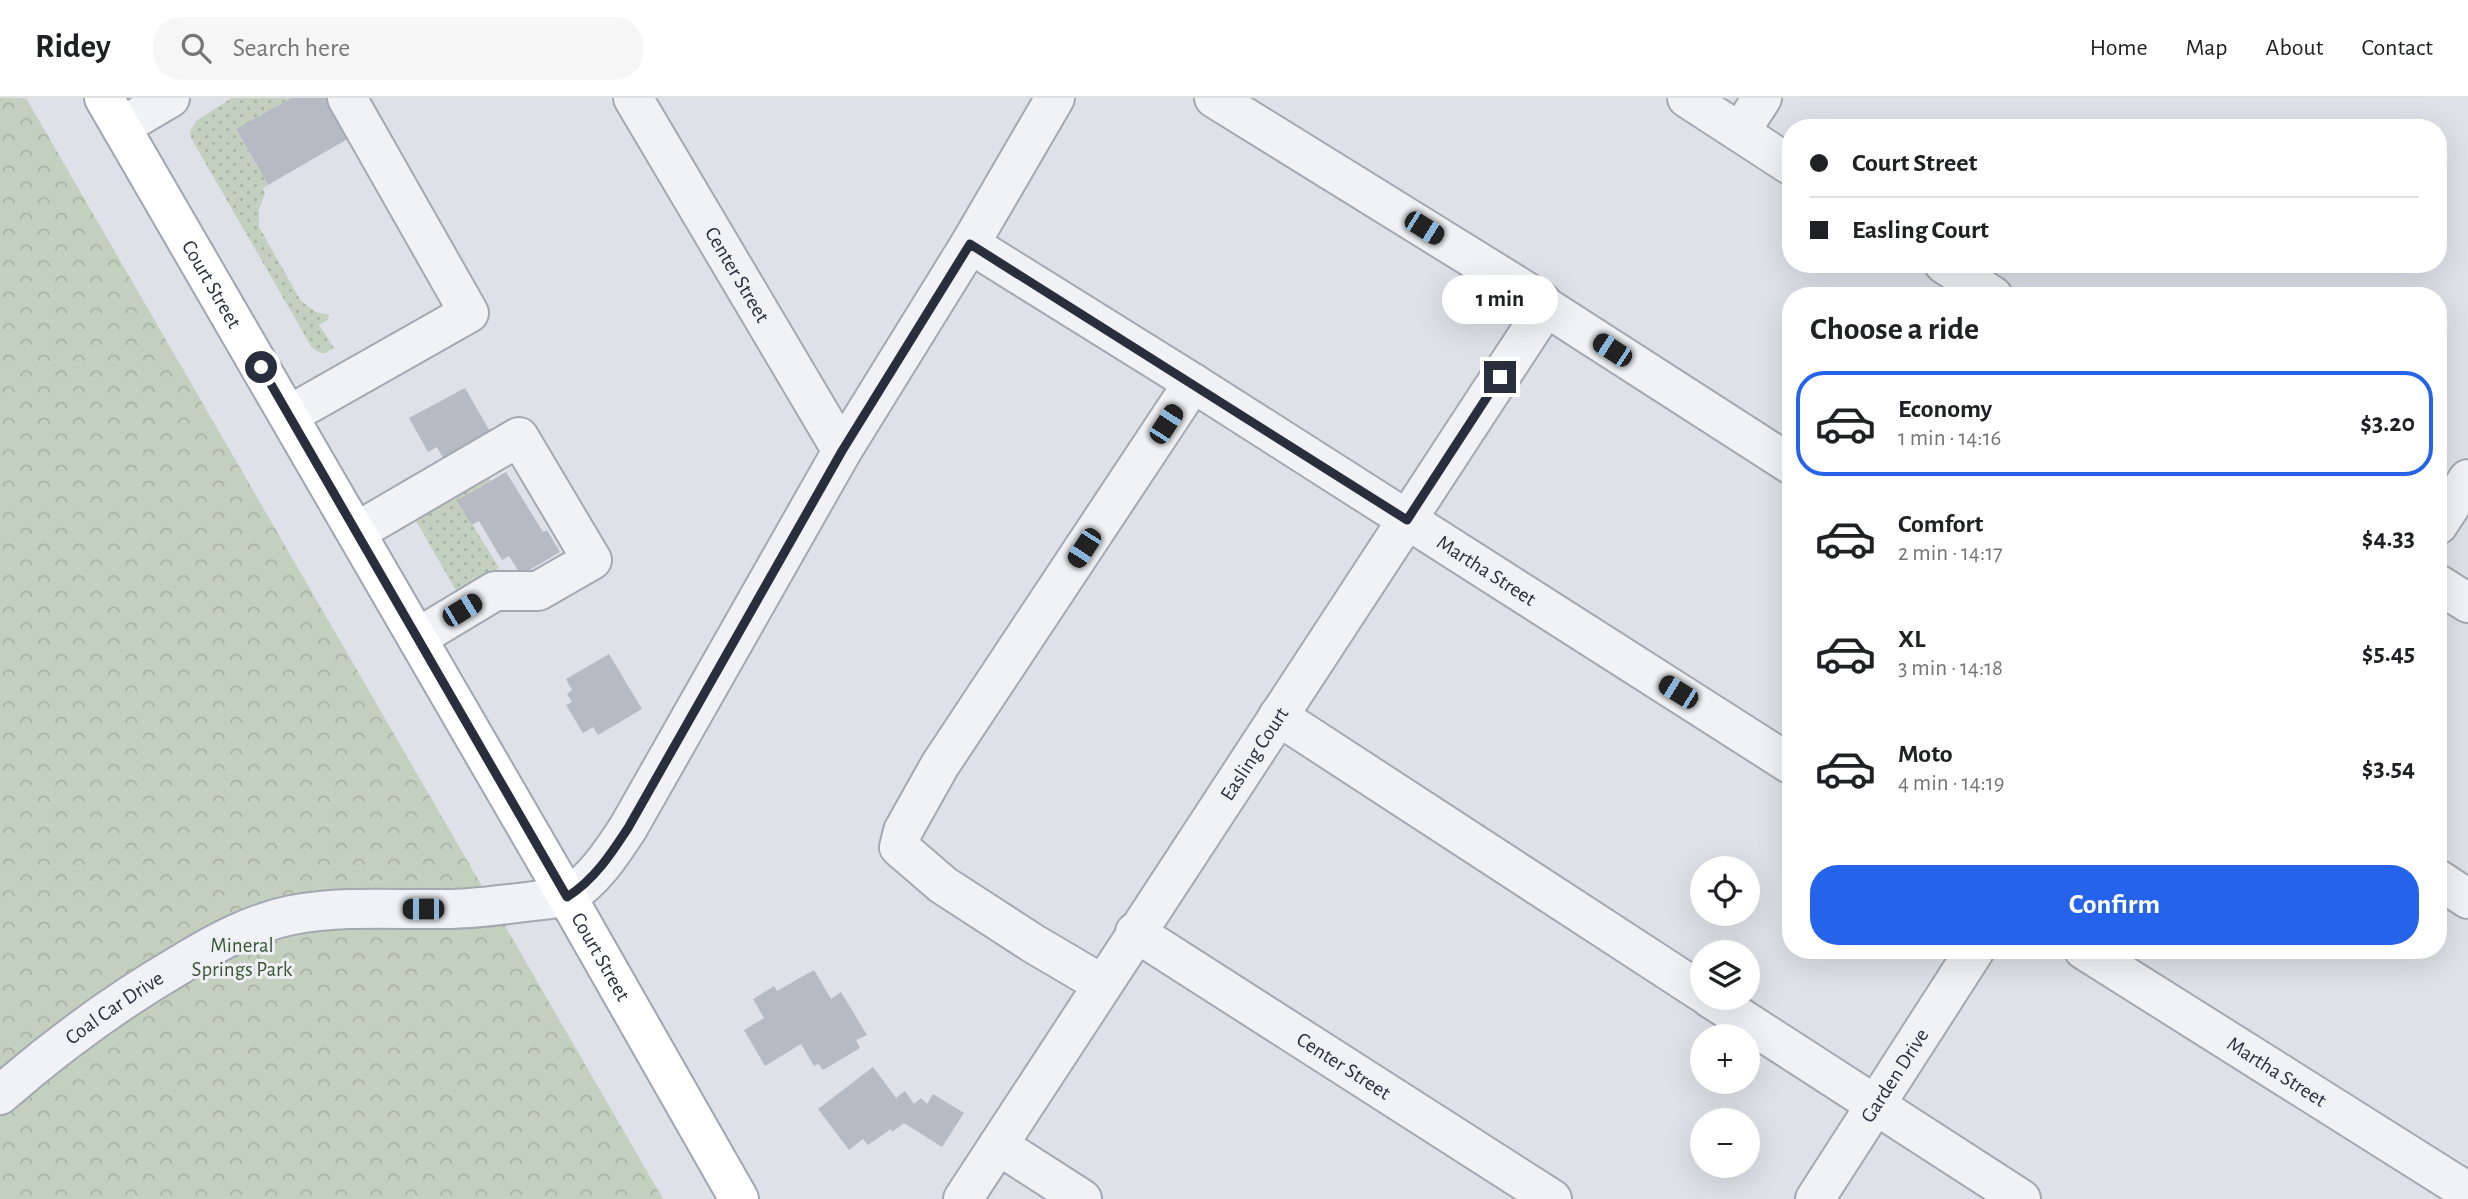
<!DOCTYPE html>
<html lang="en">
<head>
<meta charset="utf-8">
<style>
  body { margin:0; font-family:"Alegreya Sans",sans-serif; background:#f6f6f6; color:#202124; height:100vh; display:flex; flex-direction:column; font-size:26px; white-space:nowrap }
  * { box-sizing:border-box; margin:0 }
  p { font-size:23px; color:#757577 }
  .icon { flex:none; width:38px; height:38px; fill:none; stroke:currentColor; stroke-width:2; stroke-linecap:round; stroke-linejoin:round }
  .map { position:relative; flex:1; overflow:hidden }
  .side { position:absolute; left:1782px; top:189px; width:665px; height:672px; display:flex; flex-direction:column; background:#fff; border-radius:28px; box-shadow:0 7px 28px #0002 }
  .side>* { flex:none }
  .banner { position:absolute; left:1782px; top:21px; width:665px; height:154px; border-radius:28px; box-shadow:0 7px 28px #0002; display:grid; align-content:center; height:154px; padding:0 28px; background:#fff }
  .tools { position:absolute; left:1690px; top:758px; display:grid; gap:14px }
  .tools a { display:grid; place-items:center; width:70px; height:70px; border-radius:50%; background:#fff; box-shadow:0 7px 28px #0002; font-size:35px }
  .end { position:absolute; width:32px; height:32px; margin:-16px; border:9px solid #292e3c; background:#fff; box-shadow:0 0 0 4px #fff }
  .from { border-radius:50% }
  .bubble { position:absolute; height:49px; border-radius:24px; background:#fff; box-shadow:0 7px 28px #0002; font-size:23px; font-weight:700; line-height:49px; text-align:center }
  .car { position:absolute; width:21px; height:42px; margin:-21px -10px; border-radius:9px; box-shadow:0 0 5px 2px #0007; background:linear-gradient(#222 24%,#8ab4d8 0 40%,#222 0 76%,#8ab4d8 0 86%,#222 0) }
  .banner b { display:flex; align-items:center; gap:24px; height:66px; font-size:26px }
  .banner b+b { border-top:2px solid #e0e0e0 }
  .banner i { width:18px; height:18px; background:#202124 }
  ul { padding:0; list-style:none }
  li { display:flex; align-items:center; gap:21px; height:105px; margin:0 14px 10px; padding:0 14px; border:4px solid transparent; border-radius:28px }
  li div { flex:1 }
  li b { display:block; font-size:26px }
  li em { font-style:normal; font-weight:700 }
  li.selected { border-color:#2563eb }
  li>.icon { width:63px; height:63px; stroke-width:1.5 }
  h2 { padding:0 28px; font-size:32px; line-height:84px }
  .cta { display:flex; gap:14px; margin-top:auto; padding:14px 28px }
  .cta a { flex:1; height:80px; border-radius:28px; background:#2563eb; color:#fff; font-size:28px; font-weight:700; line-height:80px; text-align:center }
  header { display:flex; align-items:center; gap:42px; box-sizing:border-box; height:98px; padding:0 35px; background:#fff; border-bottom:2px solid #e0e0e0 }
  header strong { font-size:33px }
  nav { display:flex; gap:38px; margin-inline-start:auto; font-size:24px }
  .search { width:490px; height:63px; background:#f6f6f6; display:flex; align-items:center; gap:18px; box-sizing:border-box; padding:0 24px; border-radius:28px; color:#757577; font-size:26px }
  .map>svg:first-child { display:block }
  .grass { fill:url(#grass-dots) }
  .park { fill:url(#park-crowns) }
  .building { fill:#b6bac3 }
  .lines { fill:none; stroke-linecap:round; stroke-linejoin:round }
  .minor-casing { stroke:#a4a8b0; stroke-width:42 }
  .major-casing { stroke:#9fa5b1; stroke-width:42 }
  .minor { stroke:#f1f2f5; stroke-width:38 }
  .major { stroke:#fff; stroke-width:38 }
  .route { stroke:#292e3c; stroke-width:9 }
  .labels { text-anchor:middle; stroke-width:6; stroke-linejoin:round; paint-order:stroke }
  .street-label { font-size:21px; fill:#292e3c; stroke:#eef0f4 }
  .park-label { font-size:21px; fill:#3b5737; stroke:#eef0f4 }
</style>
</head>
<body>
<header>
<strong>Ridey</strong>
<div class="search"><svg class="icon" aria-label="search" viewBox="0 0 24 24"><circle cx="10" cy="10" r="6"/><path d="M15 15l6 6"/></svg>Search here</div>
<nav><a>Home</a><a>Map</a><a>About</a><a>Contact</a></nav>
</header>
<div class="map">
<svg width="2468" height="1101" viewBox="0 0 2468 1101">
  <defs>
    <pattern id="grass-dots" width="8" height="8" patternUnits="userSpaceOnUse" patternTransform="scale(1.75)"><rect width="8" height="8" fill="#c3d0c0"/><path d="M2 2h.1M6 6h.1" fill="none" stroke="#a8b3a6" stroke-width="1.8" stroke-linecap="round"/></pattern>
    <pattern id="park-crowns" width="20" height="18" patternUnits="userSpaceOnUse" patternTransform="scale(1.75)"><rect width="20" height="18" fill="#c3d0c0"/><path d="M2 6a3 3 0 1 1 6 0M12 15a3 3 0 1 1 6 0" fill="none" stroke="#a8b3a6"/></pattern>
  </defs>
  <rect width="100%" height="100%" fill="#dee1e7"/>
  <g class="grass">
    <path d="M232,0H292L236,32L268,87L263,90L265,95L259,111V129L301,203L316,214L329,217L328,222L319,227L334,250C324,257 319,257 311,248L191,40L190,33L197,22Z"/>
    <path d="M484,371L491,383L458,403L499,470L458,496L411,414Z"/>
  </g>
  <path class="park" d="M0,0H26L663,1101H0Z"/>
  <g class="building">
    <path d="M292,0H328L351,39L268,87L236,31Z"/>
    <path d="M465,290L495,342L448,369L437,349L428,354L409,320Z"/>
    <path d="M506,374L543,434L547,432L560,454L521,477L509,458L502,462L479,423L472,427L457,403Z"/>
    <path d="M609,556L642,611L598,637L593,629L583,635L566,607L572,604L567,596L572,592L566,581Z"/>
    <path d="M814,872L831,901L841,894L867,937L856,942L860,950L823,972L818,966L814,968L801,946L765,968L744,932L764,920L753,901L774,888L777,893Z"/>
    <path d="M873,969L896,1000L905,993L914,1006L921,1000L927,1006L933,996L964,1015L942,1049L904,1025L892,1034L891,1031L868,1047L863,1041L849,1052L818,1011Z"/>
  </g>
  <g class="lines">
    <defs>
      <g id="minor">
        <path id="s1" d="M633,0L842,353"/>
        <path d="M1214,0L1540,202L1546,209L1790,366"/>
        <path d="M1687,0L1790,67"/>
        <path d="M121,29L170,0"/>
        <path d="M1740,34L1762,0"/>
        <path id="s2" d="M970,146L1193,285L1790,666"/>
        <path d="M1944,166L1993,198"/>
        <path d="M289,317L469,215L347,0"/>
        <path d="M2438,427L2468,381"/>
        <path d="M356,434L519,339L592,462L538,493H495L417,540"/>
        <path d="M2438,486L2468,505"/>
        <path d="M1278,618L1703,895"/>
        <path d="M2438,781L2468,801"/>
        <path id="s3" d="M1135,834L1552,1101"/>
        <path id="s4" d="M2084,852L2468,1094"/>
        <path d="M1102,886L1034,846L943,787L899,749L903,733L940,667L1193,285"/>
        <path d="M1710,900L2021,1101"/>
        <path id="s5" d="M0,997C56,948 116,904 181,866C215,845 252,825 292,817C345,807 398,812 451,811C490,810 529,803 567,799C594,782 611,756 628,730L842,353L970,146L1055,0"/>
        <path d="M998,1047L1082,1101"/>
        <path id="s6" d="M963,1101L1546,209"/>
        <path id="s7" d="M1815,1101L1975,852"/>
      </g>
      <g id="major">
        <path id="s8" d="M104,0L567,799L739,1101"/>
      </g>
    </defs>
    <use href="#minor" class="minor-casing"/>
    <use href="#major" class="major-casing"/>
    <use href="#minor" class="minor"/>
    <use href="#major" class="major"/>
  </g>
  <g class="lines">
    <path class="route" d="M261,269L567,799C594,782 611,756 628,730L842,353L970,146L1407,422L1500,279"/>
  </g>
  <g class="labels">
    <g class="street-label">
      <text dy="7" stroke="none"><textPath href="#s1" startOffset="205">Center Street</textPath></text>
      <text dy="7" stroke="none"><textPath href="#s8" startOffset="215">Court Street</textPath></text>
      <text dy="7" stroke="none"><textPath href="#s2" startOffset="611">Martha Street</textPath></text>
      <text dy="7" stroke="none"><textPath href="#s6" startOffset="532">Easling Court</textPath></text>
      <text dy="7" stroke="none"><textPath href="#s8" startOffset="992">Court Street</textPath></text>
      <text dy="7" stroke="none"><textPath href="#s5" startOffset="144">Coal Car Drive</textPath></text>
      <text dy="7" stroke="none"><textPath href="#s3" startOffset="248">Center Street</textPath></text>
      <text dy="7" stroke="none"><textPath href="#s4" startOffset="228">Martha Street</textPath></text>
      <text dy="7" stroke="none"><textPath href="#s7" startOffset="147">Garden Drive</textPath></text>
    </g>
    <g class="park-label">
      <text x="242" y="854">Mineral<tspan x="242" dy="24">Springs Park</tspan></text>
    </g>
  </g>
</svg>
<div class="tools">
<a><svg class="icon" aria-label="locate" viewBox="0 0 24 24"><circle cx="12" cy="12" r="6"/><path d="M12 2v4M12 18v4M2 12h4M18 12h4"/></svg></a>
<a><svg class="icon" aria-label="layers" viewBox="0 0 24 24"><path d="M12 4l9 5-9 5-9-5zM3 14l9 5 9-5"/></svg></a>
<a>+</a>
<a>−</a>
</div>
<i class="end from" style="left:261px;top:269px"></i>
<i class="end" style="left:1500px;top:279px"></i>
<div class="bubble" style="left:1442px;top:177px;width:116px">1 min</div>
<i class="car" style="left:1424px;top:130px;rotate:122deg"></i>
<i class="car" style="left:1612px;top:252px;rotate:303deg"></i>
<i class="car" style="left:1166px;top:326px;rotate:33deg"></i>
<i class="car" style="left:1084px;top:450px;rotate:213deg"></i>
<i class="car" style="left:462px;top:512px;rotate:59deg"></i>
<i class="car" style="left:1678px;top:594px;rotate:302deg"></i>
<i class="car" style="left:423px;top:811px;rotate:270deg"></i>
<div class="banner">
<b><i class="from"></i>Court Street</b>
<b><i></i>Easling Court</b>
</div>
<section class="side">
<h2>Choose a ride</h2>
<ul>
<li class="selected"><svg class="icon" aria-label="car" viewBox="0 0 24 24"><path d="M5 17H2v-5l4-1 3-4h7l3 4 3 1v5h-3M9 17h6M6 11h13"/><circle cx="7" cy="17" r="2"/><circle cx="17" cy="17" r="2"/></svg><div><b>Economy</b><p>1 min · 14:16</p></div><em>$3.20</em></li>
<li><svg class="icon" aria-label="car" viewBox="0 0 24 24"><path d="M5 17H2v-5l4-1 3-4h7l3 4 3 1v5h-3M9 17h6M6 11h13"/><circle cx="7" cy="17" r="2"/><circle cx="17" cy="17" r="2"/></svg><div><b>Comfort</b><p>2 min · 14:17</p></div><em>$4.33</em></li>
<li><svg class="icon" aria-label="car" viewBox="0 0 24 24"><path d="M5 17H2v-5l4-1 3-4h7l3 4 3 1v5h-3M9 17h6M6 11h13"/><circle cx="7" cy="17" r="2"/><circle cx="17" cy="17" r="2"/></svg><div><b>XL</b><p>3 min · 14:18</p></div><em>$5.45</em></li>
<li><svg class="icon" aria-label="car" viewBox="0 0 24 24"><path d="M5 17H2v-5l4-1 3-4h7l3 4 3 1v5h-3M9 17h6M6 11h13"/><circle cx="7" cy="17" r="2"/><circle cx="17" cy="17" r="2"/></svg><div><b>Moto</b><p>4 min · 14:19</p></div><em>$3.54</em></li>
</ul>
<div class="cta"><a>Confirm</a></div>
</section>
</div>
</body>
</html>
